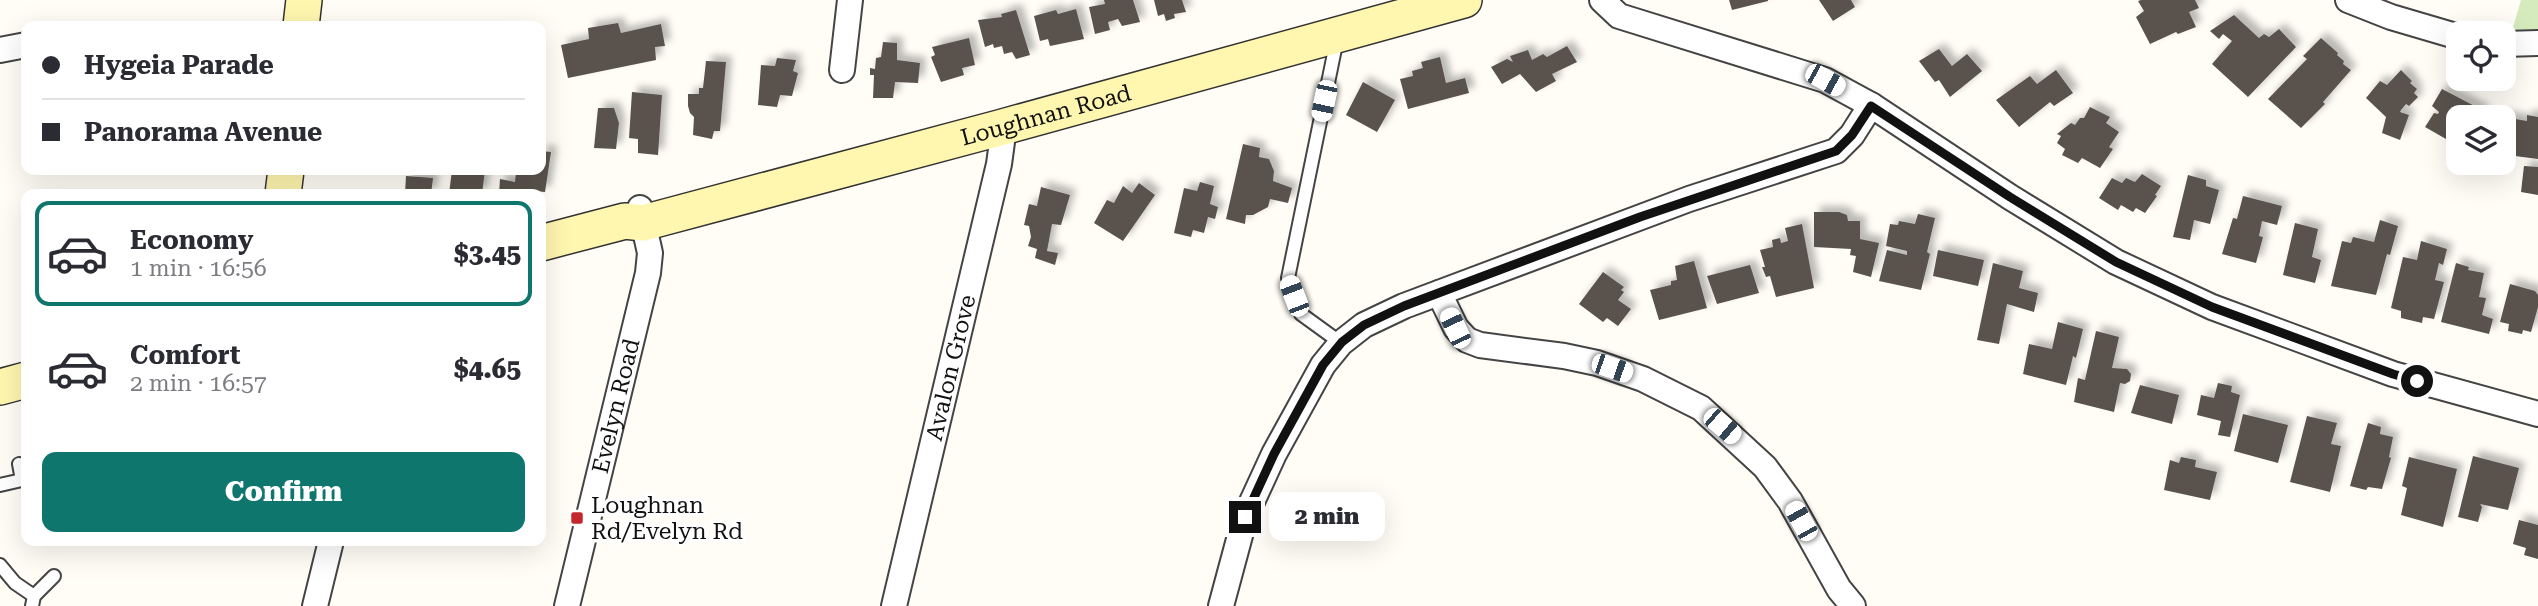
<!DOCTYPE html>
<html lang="en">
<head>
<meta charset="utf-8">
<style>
  body { margin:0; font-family:"Roboto Serif",serif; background:#f7f7f7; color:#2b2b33; height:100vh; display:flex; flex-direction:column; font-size:26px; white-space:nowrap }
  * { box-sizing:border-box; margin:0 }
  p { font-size:23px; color:#7c7c81 }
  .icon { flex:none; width:38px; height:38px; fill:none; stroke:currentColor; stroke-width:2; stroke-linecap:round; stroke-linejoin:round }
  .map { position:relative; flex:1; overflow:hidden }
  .panel { position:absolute; left:21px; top:189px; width:525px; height:357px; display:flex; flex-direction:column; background:#fff; border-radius:14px; box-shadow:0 7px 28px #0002 }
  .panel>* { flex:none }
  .hud { position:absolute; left:21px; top:21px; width:525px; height:154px; border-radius:14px; box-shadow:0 7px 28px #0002; display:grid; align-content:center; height:154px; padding:0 21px; background:#fff }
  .controls { position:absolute; left:2446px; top:21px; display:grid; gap:14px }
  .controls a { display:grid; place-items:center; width:70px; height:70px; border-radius:14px; background:#fff; box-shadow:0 7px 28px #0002; font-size:35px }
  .end { position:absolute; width:32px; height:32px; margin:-16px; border:9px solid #111; background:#fff; box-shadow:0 0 0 4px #fff }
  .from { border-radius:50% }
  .bubble { position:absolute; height:49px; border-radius:14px; background:#fff; box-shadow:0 7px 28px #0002; font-size:23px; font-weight:800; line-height:49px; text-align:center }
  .car { position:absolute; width:21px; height:42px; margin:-21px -10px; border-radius:9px; box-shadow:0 0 5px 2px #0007; background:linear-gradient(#fff 24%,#345 0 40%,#fff 0 76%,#345 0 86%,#fff 0) }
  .hud b { display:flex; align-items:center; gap:24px; height:66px; font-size:26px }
  .hud b+b { border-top:2px solid #e1e1e2 }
  .hud i { width:18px; height:18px; background:#2b2b33 }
  ul { padding:12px 0 0; list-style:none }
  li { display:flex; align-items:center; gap:21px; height:105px; margin:0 14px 10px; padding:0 7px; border:4px solid transparent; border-radius:14px }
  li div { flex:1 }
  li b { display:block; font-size:26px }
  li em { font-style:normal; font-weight:800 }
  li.active { border-color:#0f766e }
  li>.icon { width:63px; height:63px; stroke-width:1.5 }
  .cta { display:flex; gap:14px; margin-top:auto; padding:14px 21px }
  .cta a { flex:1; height:80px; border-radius:14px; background:#0f766e; color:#fff; font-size:28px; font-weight:800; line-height:80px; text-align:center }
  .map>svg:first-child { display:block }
  .green { fill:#d5ebbd }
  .building { fill:#5a524d; filter:url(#shadow) }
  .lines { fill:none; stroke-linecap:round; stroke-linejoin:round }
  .service-casing { stroke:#444; stroke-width:16 }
  .minor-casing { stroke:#444; stroke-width:28 }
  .secondary-casing { stroke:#333; stroke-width:38 }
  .service { stroke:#fff; stroke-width:12 }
  .minor { stroke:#fff; stroke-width:24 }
  .secondary { stroke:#fff6b0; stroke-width:35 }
  .route { stroke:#111; stroke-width:9 }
  .poi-dot { fill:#c4262e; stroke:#fff; stroke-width:2.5 }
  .labels { text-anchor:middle; stroke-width:7; stroke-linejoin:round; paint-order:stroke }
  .street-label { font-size:23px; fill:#111; stroke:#fff }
  .poi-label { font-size:23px; fill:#111; stroke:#fff; text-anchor:start }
</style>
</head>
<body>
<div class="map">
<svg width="2538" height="606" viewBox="0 0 2538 606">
  <defs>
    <filter id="shadow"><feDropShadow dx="6" dy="-6" stdDeviation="3.5" flood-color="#0004"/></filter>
  </defs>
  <rect width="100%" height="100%" fill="#fffdf5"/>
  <path class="green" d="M2521,0H2538V32L2512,31Z"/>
  <g class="building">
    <path d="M1104,0H1133L1140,22L1122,26L1118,19L1108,22L1110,30L1095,34L1089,7L1105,4Z"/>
    <path d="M1154,0H1182L1186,12L1174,14L1175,18L1166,21L1164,14L1158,16Z"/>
    <path d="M1729,0H1768V1L1732,10Z"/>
    <path d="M1819,0H1851L1855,7L1833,21Z"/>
    <path d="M2141,0H2195L2199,8L2189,12L2196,27L2178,34L2176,32L2150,44L2136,17L2144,11L2138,1Z"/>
    <path d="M1076,9L1084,39L1050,46L1048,39L1040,41L1034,16L1056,10L1058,14Z"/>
    <path d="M1016,10L1030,55L1016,59L1012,52L1004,54L1002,46L994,48L993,44L985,47L978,20L1002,17L1001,14Z"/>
    <path d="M2234,15L2259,38L2264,34L2269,37L2279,29L2296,47L2248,97L2212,64L2232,41L2223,34L2219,39L2210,31Z"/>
    <path d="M618,23L621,33L661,24L665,46L655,47L656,60L568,78L561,45L589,39L588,28Z"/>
    <path d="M969,38L975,65L962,68L964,75L941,82L931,57L935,55L932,47Z"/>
    <path d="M2321,38L2338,53L2337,55L2344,61L2343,64L2351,70L2323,102L2325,104L2301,128L2268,99L2307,59L2303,56Z"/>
    <path d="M883,42L897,43V60L920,63L918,83L895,82L893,98H873L874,75H870V68L875,69L876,58L881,57Z"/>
    <path d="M1567,46L1577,62L1552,74L1556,81L1536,92L1520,74L1502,84L1491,67L1507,59L1513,62L1510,56L1528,50L1532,60L1543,54L1547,57Z"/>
    <path d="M1939,49L1952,66L1967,54L1982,71L1950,97L1939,80L1935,82L1919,61Z"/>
    <path d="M1440,57L1446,83L1465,78L1469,93L1408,109L1400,79L1413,76L1412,71L1423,68L1421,62Z"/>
    <path d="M777,58L796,60L793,71L798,73L792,96L780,95L777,107L758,105L761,65L775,66Z"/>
    <path d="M706,61L726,62L720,131H714L712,139L693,135L694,117L690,113L688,106V94H699V88H703Z"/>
    <path d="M2056,70L2073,93L2054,106L2050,102L2019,127L1996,100L2030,76L2037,84Z"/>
    <path d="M2401,70L2412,81L2410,83L2417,89L2414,93L2418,97L2409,106L2406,104L2401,110L2400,112L2409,115L2400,140L2382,133L2386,117L2366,98L2380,81L2387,85Z"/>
    <path d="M1363,82L1395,100L1377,132L1346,115Z"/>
    <path d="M2442,89L2484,111L2480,117H2459V135L2453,143L2425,127L2434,113L2438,114L2439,112L2432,106Z"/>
    <path d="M632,92L662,95L658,155L638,153V139L629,138Z"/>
    <path d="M2090,107L2110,117L2106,123L2119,132L2109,147L2113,149L2100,168L2082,158L2078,163L2062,155L2065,149L2057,143L2061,136L2057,134L2071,123L2075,125L2080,118H2084Z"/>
    <path d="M598,108H614L619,123L616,149L594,148Z"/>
    <path d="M2527,115L2538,117V159L2515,156V151L2504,150V117L2527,121Z"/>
    <path d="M1243,144L1260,148L1259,157L1269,159L1274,171L1273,181L1292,188L1288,203L1270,199L1268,207L1253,215H1246L1245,224L1226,219Z"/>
    <path d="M541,151L551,152L545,192L534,191V194H499L500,179L515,182L516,172L527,174L526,170H541Z"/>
    <path d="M2524,166L2538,167V195L2521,192Z"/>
    <path d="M452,170H485L482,194H449Z"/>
    <path d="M2142,174L2161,186L2155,195L2157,196L2145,213L2136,208L2133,212L2121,205L2118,210L2099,198L2112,178L2122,183L2126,178L2135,182Z"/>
    <path d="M2188,175L2206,180V186L2219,190L2210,224L2194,220L2190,240L2173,237Z"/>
    <path d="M406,176L433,178L431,194H405Z"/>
    <path d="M1200,182L1214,186L1210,204L1218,207L1215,219L1208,217L1204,233L1193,230L1191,237L1174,233L1184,188L1197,191Z"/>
    <path d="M1139,183L1155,195L1123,241L1094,223L1107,200L1114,203L1123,186L1132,193Z"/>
    <path d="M1041,187L1070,195L1061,225L1052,224L1047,251L1058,253L1055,265L1035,258L1037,249L1028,246L1031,237L1029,226L1024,225L1029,204L1037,206Z"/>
    <path d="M2243,196L2282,206L2277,225L2262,221L2259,236L2263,237L2256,263L2222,254L2233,218L2237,219Z"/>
    <path d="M1814,212H1839L1847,215L1848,221H1860V239L1879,243L1871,277L1853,272L1856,256L1850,255L1851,249L1814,247Z"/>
    <path d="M1918,214L1935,218L1927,252L1930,254L1921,290L1879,281L1887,250L1907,255V251L1886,246L1890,224L1898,225L1899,221L1915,224Z"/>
    <path d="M2380,220L2398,226L2390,255L2387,254L2376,295L2331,286L2342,241L2351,243L2353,237L2374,242Z"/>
    <path d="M2295,223L2318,229L2312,257L2321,260L2315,283L2283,275Z"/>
    <path d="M1802,224L1814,288L1776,297L1770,276L1766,277L1762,267H1765L1760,250L1773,247L1772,240L1780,238L1781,243L1788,241L1785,228Z"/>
    <path d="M2421,241L2447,249L2443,265L2439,263L2435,280L2444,282L2434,319L2423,317L2422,323L2401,318V311L2391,308L2403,257L2417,260Z"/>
    <path d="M1938,250L1984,260L1978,286L1933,276Z"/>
    <path d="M1694,261L1707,308L1659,320L1650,290L1671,285V281L1677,280L1675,266Z"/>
    <path d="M1993,263L2023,271L2019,288L2038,293L2034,312L2007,304L1999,344L1977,340Z"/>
    <path d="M2456,263L2469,267L2468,270L2484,273L2479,297L2486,298L2482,315L2493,319L2489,334L2441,322Z"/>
    <path d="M1750,265L1759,293L1717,304L1707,276Z"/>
    <path d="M1603,272L1624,287L1621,290L1624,292L1618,300L1631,309L1618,326L1607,318L1603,322L1579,304Z"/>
    <path d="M2510,284L2535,291L2538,295V307L2531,332L2523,330L2522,334L2508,331L2509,324L2500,322Z"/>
    <path d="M2058,322L2083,329L2076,358L2073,356L2066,385L2023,374L2029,344L2052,349Z"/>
    <path d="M2096,331L2119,337L2112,368L2127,369L2131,374L2130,381L2125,384L2120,383L2114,412L2074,402L2078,378L2085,380Z"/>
    <path d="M2218,383L2232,386L2231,392L2240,395L2230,437L2218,435L2221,421L2197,415L2201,395L2214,398Z"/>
    <path d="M2140,385L2179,395L2172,424L2131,413Z"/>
    <path d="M2243,414L2288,425L2278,463L2234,451Z"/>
    <path d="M2307,416L2337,423L2331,444L2341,446L2330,492L2290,482Z"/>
    <path d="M2368,423L2381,427L2380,434L2393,437L2389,457L2391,458L2382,489L2368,487L2366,490L2350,486Z"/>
    <path d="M2473,456L2519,468L2508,510L2480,504L2482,507L2478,522L2458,517Z"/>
    <path d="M2181,457L2196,460L2195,467L2217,472L2210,500L2164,490L2170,460L2179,463Z"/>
    <path d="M2409,457L2457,469L2443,527L2401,515L2407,488L2402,486Z"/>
    <path d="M2519,520L2538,525V559L2524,555L2526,548L2513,544Z"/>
  </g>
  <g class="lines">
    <defs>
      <g id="service">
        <path d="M1337,39L1288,278L1301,314L1341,343"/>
        <path d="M0,485L22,480L19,464"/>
        <path d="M0,565L15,583L34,596"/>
        <path d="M32,606L34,596L54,576"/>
      </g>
      <g id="minor">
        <path d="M1602,0L1619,16L1825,80L1871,105L2010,197L2116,262L2212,307L2393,374L2538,414"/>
        <path d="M2348,0L2391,17L2459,37"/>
        <path d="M2504,44L2538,43"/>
        <path d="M0,50L26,45"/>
        <path d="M842,70L850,0"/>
        <path d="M1439,293L1456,328L1467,340L1480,345L1564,356L1597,363L1643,379L1701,408L1765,467L1790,501L1839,589L1853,606"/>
        <path d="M315,606L331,541"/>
        <path id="s1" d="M567,606L648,273L650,253L640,208"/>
        <path id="s2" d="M894,606L999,164L1002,142L999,128"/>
        <path d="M1221,606L1245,517L1274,454L1323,365L1341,343L1364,325L1404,306L1689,199L1836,151L1852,135L1871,105"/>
      </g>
      <g id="secondary">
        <path d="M301,26L304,0"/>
        <path d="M283,194L286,170"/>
        <path id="s3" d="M541,243L625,221L643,223L999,128L1464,0"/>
        <path d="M0,387L26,380"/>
      </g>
    </defs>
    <use href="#service" class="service-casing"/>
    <use href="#minor" class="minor-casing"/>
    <use href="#secondary" class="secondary-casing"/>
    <use href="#service" class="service"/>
    <use href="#minor" class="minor"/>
    <use href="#secondary" class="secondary"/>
  </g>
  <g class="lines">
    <path class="route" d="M1245,517L1274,454L1323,365L1342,342L1364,325L1404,306L1640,217L1836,151L1852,135L1871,106L2010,197L2116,262L2212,307L2393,374L2417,381"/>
  </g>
  <rect class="poi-dot" x="570" y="511" width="14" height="14" rx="3.5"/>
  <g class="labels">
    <g class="street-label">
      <text dy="8" stroke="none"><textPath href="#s3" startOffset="522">Loughnan Road</textPath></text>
      <text dy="8" stroke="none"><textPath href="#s2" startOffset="245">Avalon Grove</textPath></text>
      <text dy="8" stroke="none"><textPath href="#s1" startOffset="206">Evelyn Road</textPath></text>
    </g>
    <g class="poi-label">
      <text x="591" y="513">Loughnan<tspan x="591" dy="26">Rd/Evelyn Rd</tspan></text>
    </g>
  </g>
</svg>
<div class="controls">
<a><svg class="icon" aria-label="locate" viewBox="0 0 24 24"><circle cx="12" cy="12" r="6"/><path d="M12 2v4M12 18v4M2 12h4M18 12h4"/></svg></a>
<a><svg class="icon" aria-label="layers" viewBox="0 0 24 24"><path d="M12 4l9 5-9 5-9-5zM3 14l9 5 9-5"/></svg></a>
</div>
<i class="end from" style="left:2417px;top:381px"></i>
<i class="end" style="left:1245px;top:517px"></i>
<div class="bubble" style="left:1269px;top:492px;width:116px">2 min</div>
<i class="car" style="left:1825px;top:80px;rotate:119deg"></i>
<i class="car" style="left:1324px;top:101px;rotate:192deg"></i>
<i class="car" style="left:1294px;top:296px;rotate:339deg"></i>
<i class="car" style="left:1455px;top:328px;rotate:335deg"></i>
<i class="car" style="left:1612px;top:368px;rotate:109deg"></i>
<i class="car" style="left:1722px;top:426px;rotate:131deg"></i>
<i class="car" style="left:1801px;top:521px;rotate:331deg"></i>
<div class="hud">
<b><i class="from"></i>Hygeia Parade</b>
<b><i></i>Panorama Avenue</b>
</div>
<section class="panel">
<ul>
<li class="active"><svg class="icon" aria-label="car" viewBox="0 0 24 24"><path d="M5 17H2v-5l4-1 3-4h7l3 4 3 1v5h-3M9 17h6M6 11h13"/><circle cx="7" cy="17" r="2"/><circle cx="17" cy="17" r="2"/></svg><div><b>Economy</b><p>1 min · 16:56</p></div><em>$3.45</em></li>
<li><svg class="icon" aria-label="car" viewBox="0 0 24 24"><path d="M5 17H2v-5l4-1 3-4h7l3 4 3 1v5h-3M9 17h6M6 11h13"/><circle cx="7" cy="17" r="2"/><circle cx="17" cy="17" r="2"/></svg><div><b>Comfort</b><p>2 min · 16:57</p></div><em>$4.65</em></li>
</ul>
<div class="cta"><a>Confirm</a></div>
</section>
</div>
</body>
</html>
